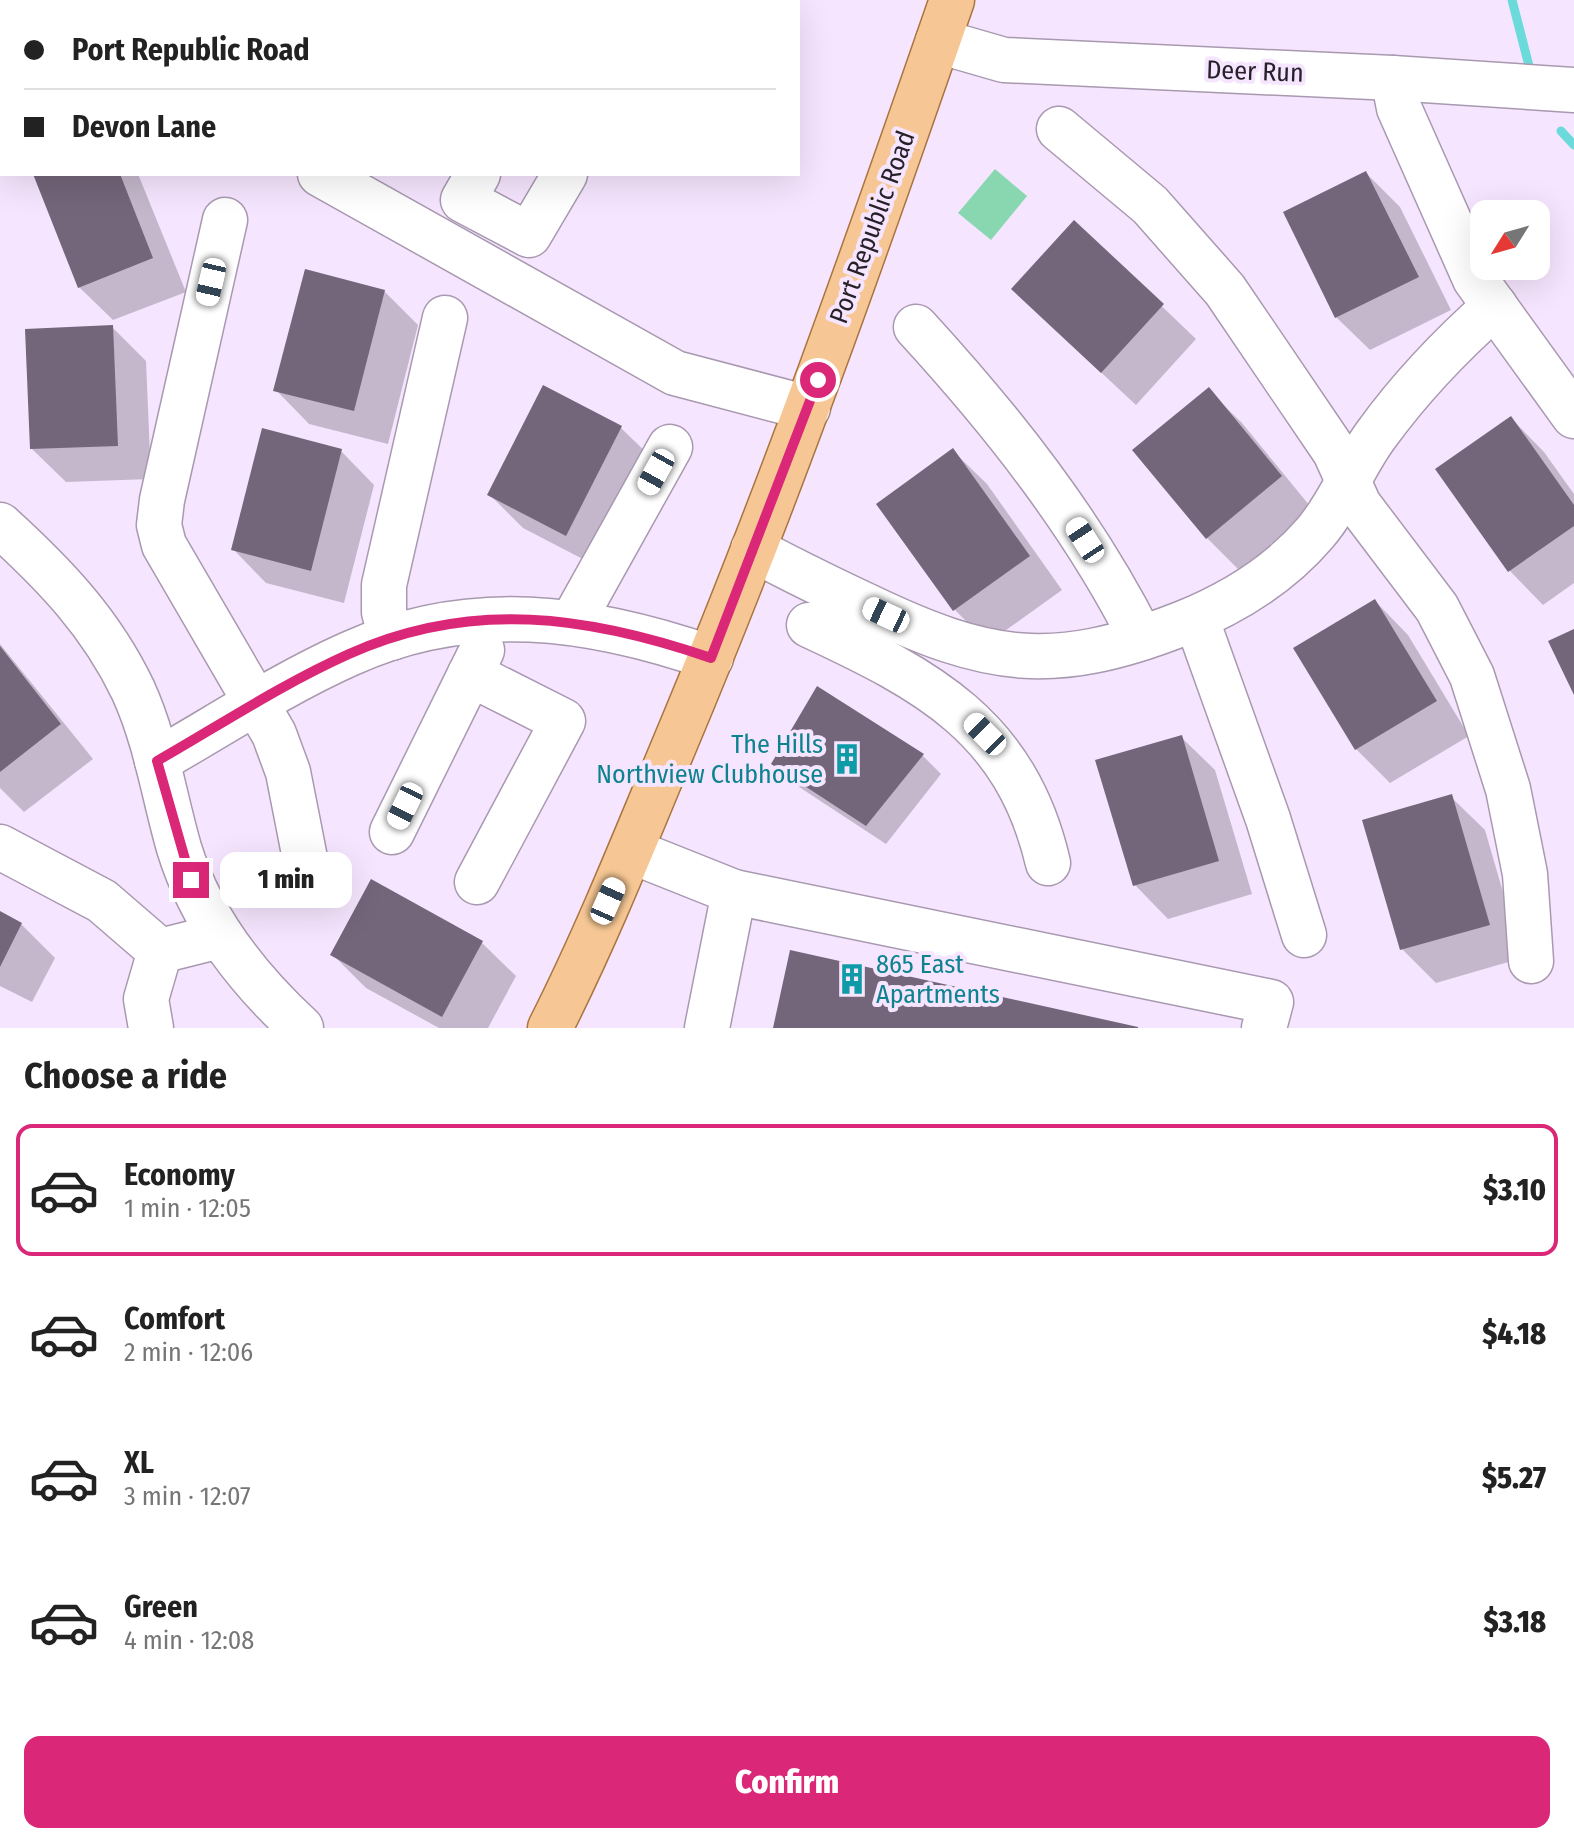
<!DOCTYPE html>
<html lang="en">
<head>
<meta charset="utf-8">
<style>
  body { margin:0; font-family:"Fira Sans Condensed",sans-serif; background:#f6f6f6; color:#222; height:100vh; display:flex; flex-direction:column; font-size:30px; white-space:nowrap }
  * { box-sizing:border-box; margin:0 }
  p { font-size:26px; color:#767676 }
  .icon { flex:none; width:44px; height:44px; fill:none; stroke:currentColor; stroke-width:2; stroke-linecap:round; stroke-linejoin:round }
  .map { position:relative; height:1028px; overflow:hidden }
  .details { display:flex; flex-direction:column; background:#fff; flex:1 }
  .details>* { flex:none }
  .banner { position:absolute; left:0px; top:0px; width:800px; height:176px; box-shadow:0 8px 32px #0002; display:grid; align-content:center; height:176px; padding:0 24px; background:#fff }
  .needle { width:52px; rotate:233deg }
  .fabs { position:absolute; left:1470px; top:200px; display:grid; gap:16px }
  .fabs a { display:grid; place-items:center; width:80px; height:80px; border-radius:16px; background:#fff; box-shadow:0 8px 32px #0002; font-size:40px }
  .end { position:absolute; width:36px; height:36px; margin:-18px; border:10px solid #db2777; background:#fff; box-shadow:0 0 0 4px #fff }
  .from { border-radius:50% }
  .bubble { position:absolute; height:56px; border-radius:16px; background:#fff; box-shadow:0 8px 32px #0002; font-size:26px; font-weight:800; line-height:56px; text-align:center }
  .car { position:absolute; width:24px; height:48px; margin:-24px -12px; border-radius:10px; box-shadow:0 0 6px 2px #0007; background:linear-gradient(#fff 24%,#345 0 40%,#fff 0 76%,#345 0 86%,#fff 0) }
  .banner b { display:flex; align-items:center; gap:28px; height:76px; font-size:30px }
  .banner b+b { border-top:2px solid #e0e0e0 }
  .banner i { width:20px; height:20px; background:#222 }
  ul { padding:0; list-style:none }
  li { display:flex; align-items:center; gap:24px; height:132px; margin:0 16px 12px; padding:0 8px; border:4px solid transparent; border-radius:16px }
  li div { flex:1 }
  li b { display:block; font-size:30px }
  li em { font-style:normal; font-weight:800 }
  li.selected { border-color:#db2777 }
  li>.icon { width:72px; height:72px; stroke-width:1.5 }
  h2 { padding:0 24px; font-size:36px; line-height:96px }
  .action { display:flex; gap:16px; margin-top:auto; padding:16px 24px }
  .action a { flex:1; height:92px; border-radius:16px; background:#db2777; color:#fff; font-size:32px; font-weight:800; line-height:92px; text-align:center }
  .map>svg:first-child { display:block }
  .green { fill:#89d7b0 }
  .shadow { fill:#0003 }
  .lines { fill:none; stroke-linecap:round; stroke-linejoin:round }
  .stream { stroke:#6bdada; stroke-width:9 }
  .building { fill:#73657a }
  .minor-casing { stroke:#a899b0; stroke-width:47 }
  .major-casing { stroke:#a97440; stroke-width:47 }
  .minor { stroke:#fff; stroke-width:44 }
  .major { stroke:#f6c794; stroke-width:44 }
  .route { stroke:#db2777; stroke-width:10 }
  .labels { text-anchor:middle; stroke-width:8; stroke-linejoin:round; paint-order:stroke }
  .street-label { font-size:26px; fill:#262029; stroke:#f6e5fe }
  .culture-label { font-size:26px; fill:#0d838f; stroke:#f6e5fe; text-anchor:end }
</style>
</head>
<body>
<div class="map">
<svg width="1574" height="1028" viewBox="0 0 1574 1028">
  <rect width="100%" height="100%" fill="#f6e5fe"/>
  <path class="green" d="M995,169L1027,196L991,240L958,213Z"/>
  <g class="shadow">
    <path d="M1366,173L1400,207L1451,310L1370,350L1336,317Z"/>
    <path d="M35,174H138L186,292L113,320L79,287Z"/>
    <path d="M1075,223L1196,339L1136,405L1047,322Z"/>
    <path d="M384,291L418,325L388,444L309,424L276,390Z"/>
    <path d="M112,327L146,361L151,479L66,482L32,449Z"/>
    <path d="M544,388L621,428L655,461L600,568L523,528L489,494Z"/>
    <path d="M1208,390L1242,423L1314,511L1241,572L1207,538L1135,451Z"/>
    <path d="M1511,418L1544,452L1574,494V583L1543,605L1510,571L1438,470Z"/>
    <path d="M341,451L374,485L344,603L266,583L233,549Z"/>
    <path d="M953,451L987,484L1062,590L988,643L955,610Z"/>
    <path d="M1375,601L1408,635L1469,736L1390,783L1356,749Z"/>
    <path d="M0,644L93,759L24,812L0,788Z"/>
    <path d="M1181,737L1215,770L1252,894L1168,919L1135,885Z"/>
    <path d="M922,755L941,774L886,844L793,783L774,764Z"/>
    <path d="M1451,797L1485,830L1522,958L1436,983L1402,949Z"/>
    <path d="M372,882L482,943L516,976L488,1028H439L366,988L333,955Z"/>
    <path d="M0,914L21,924L55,958L32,1002L0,986Z"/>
  </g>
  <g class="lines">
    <g class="stream">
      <path d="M1512,0L1529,66"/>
      <path d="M1561,131L1574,145"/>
    </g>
  </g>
  <g class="building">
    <path d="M1366,171L1419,277L1335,318L1283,212Z"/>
    <path d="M33,174H120L153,258L78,288Z"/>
    <path d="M1074,220L1164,304L1101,373L1011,289Z"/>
    <path d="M305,269L385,290L354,411L273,391Z"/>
    <path d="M113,325L118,446L30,449L25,329Z"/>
    <path d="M543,385L622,426L566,536L487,495Z"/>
    <path d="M1209,387L1282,476L1206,539L1132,450Z"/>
    <path d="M1511,416L1574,505V526L1508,572L1435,469Z"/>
    <path d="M262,428L342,449L311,571L231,550Z"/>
    <path d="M953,448L1030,556L953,611L876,504Z"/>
    <path d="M1375,599L1437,701L1355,750L1293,648Z"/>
    <path d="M1574,629V695L1548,641Z"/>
    <path d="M0,646L61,724L0,772Z"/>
    <path d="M817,686L924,754L866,826L771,764Z"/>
    <path d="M1182,735L1219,861L1133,886L1095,760Z"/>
    <path d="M1452,794L1490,925L1400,950L1362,820Z"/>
    <path d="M371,879L483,941L442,1017L330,955Z"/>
    <path d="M0,911L22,923L0,967Z"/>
    <path d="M790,950L1138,1027V1028H773Z"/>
  </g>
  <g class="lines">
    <defs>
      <g id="minor">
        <path d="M25,0L26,2"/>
        <path d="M101,2L102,0"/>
        <path d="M194,2L195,0"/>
        <path d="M291,2L292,0"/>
        <path d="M385,2L386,0"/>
        <path d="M480,2L481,0"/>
        <path d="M938,41L1004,60L1393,78L1574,90"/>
        <path d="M1393,78L1399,108L1475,279L1574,416"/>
        <path d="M1059,129L1150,205L1225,290L1335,452L1359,505L1437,608L1472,676L1508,789L1525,874L1531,961"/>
        <path d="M320,174L675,373L808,408"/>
        <path d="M478,174L463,200L529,235L565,174"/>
        <path d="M225,220L162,500L159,525L164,545L274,734L288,772L310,884"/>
        <path d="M916,327C1003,422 1083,523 1141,638"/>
        <path d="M0,525C55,575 101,623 133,690C156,740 164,796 179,848C201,920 247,978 301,1028"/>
        <path d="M753,549C791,570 829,588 867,606C988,664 1053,674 1181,624C1231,604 1280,574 1315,533C1340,504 1353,466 1376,435C1410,388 1451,345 1495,306"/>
        <path d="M1196,618L1268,819L1304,935"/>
        <path d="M573,621L670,447"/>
        <path d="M809,625C927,680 1016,726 1048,863"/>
        <path d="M391,638L384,612V585L445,318"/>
        <path d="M470,674L563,721L477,882"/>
        <path d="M157,761C220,725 282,684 349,654C470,599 590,616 711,658"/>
        <path d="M392,832L482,650"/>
        <path d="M0,847L102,901L160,951L220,936"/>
        <path d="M631,851L734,892L707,1028"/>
        <path d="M734,892L1271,1002L1264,1028"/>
        <path d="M151,1028L146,999L160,951"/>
      </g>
      <path id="major" d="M550,1028C597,935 636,837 676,741C778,498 866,249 952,0"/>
    </defs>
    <use href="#minor" class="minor-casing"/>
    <use href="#major" class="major-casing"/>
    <use href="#minor" class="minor"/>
    <use href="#major" class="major"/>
  </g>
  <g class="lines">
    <path class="route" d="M191,880L157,761C220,725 282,684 349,654C471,599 589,616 711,658L818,380"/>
  </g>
  <defs>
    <symbol id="building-bare" viewBox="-9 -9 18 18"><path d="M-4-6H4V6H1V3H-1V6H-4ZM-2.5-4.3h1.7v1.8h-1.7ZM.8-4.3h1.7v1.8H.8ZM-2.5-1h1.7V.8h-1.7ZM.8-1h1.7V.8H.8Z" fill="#0f9aa8" stroke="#f6e5fe" stroke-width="2.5" paint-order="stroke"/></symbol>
  </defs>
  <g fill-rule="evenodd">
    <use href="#building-bare" x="825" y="737" width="44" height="44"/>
    <use href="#building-bare" x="830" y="957" width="44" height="44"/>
  </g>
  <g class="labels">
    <g class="street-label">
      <text transform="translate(1255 71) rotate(2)" y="9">Deer Run</text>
      <text transform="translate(872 227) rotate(-70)" y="9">Port Republic Road</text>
    </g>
    <g class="culture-label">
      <text x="823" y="753">The Hills<tspan x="823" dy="30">Northview Clubhouse</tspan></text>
      <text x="876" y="973" text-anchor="start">865 East<tspan x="876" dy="30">Apartments</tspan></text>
    </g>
  </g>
</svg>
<div class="fabs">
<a><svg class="needle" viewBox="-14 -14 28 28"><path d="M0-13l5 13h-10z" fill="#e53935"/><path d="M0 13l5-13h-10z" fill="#767676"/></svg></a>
</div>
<i class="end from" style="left:818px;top:380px"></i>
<i class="end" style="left:191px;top:880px"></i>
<div class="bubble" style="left:220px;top:852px;width:132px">1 min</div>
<i class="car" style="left:211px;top:282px;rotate:193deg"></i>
<i class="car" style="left:656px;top:472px;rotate:209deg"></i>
<i class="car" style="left:1085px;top:540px;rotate:327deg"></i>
<i class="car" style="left:886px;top:615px;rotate:295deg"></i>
<i class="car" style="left:985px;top:734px;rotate:315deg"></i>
<i class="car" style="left:405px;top:806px;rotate:206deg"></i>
<i class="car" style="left:608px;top:901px;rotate:24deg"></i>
<div class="banner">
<b><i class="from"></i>Port Republic Road</b>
<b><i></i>Devon Lane</b>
</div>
</div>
<section class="details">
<h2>Choose a ride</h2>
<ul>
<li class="selected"><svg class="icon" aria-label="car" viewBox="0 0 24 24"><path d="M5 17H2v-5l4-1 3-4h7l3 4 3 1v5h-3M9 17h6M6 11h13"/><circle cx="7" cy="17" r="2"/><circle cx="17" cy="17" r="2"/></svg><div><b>Economy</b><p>1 min · 12:05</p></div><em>$3.10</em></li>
<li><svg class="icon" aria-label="car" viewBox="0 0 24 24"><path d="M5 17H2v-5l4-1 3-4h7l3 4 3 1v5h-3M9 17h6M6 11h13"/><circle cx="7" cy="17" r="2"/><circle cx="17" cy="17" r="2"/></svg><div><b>Comfort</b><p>2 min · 12:06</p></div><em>$4.18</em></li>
<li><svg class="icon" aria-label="car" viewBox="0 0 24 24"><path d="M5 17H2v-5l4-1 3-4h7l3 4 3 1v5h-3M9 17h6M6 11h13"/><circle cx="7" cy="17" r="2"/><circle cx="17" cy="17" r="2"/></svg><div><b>XL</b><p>3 min · 12:07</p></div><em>$5.27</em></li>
<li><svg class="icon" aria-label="car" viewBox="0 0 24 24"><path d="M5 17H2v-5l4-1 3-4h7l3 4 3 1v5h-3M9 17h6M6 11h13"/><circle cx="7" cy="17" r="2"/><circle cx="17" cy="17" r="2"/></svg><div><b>Green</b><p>4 min · 12:08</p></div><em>$3.18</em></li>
</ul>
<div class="action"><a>Confirm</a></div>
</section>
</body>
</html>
